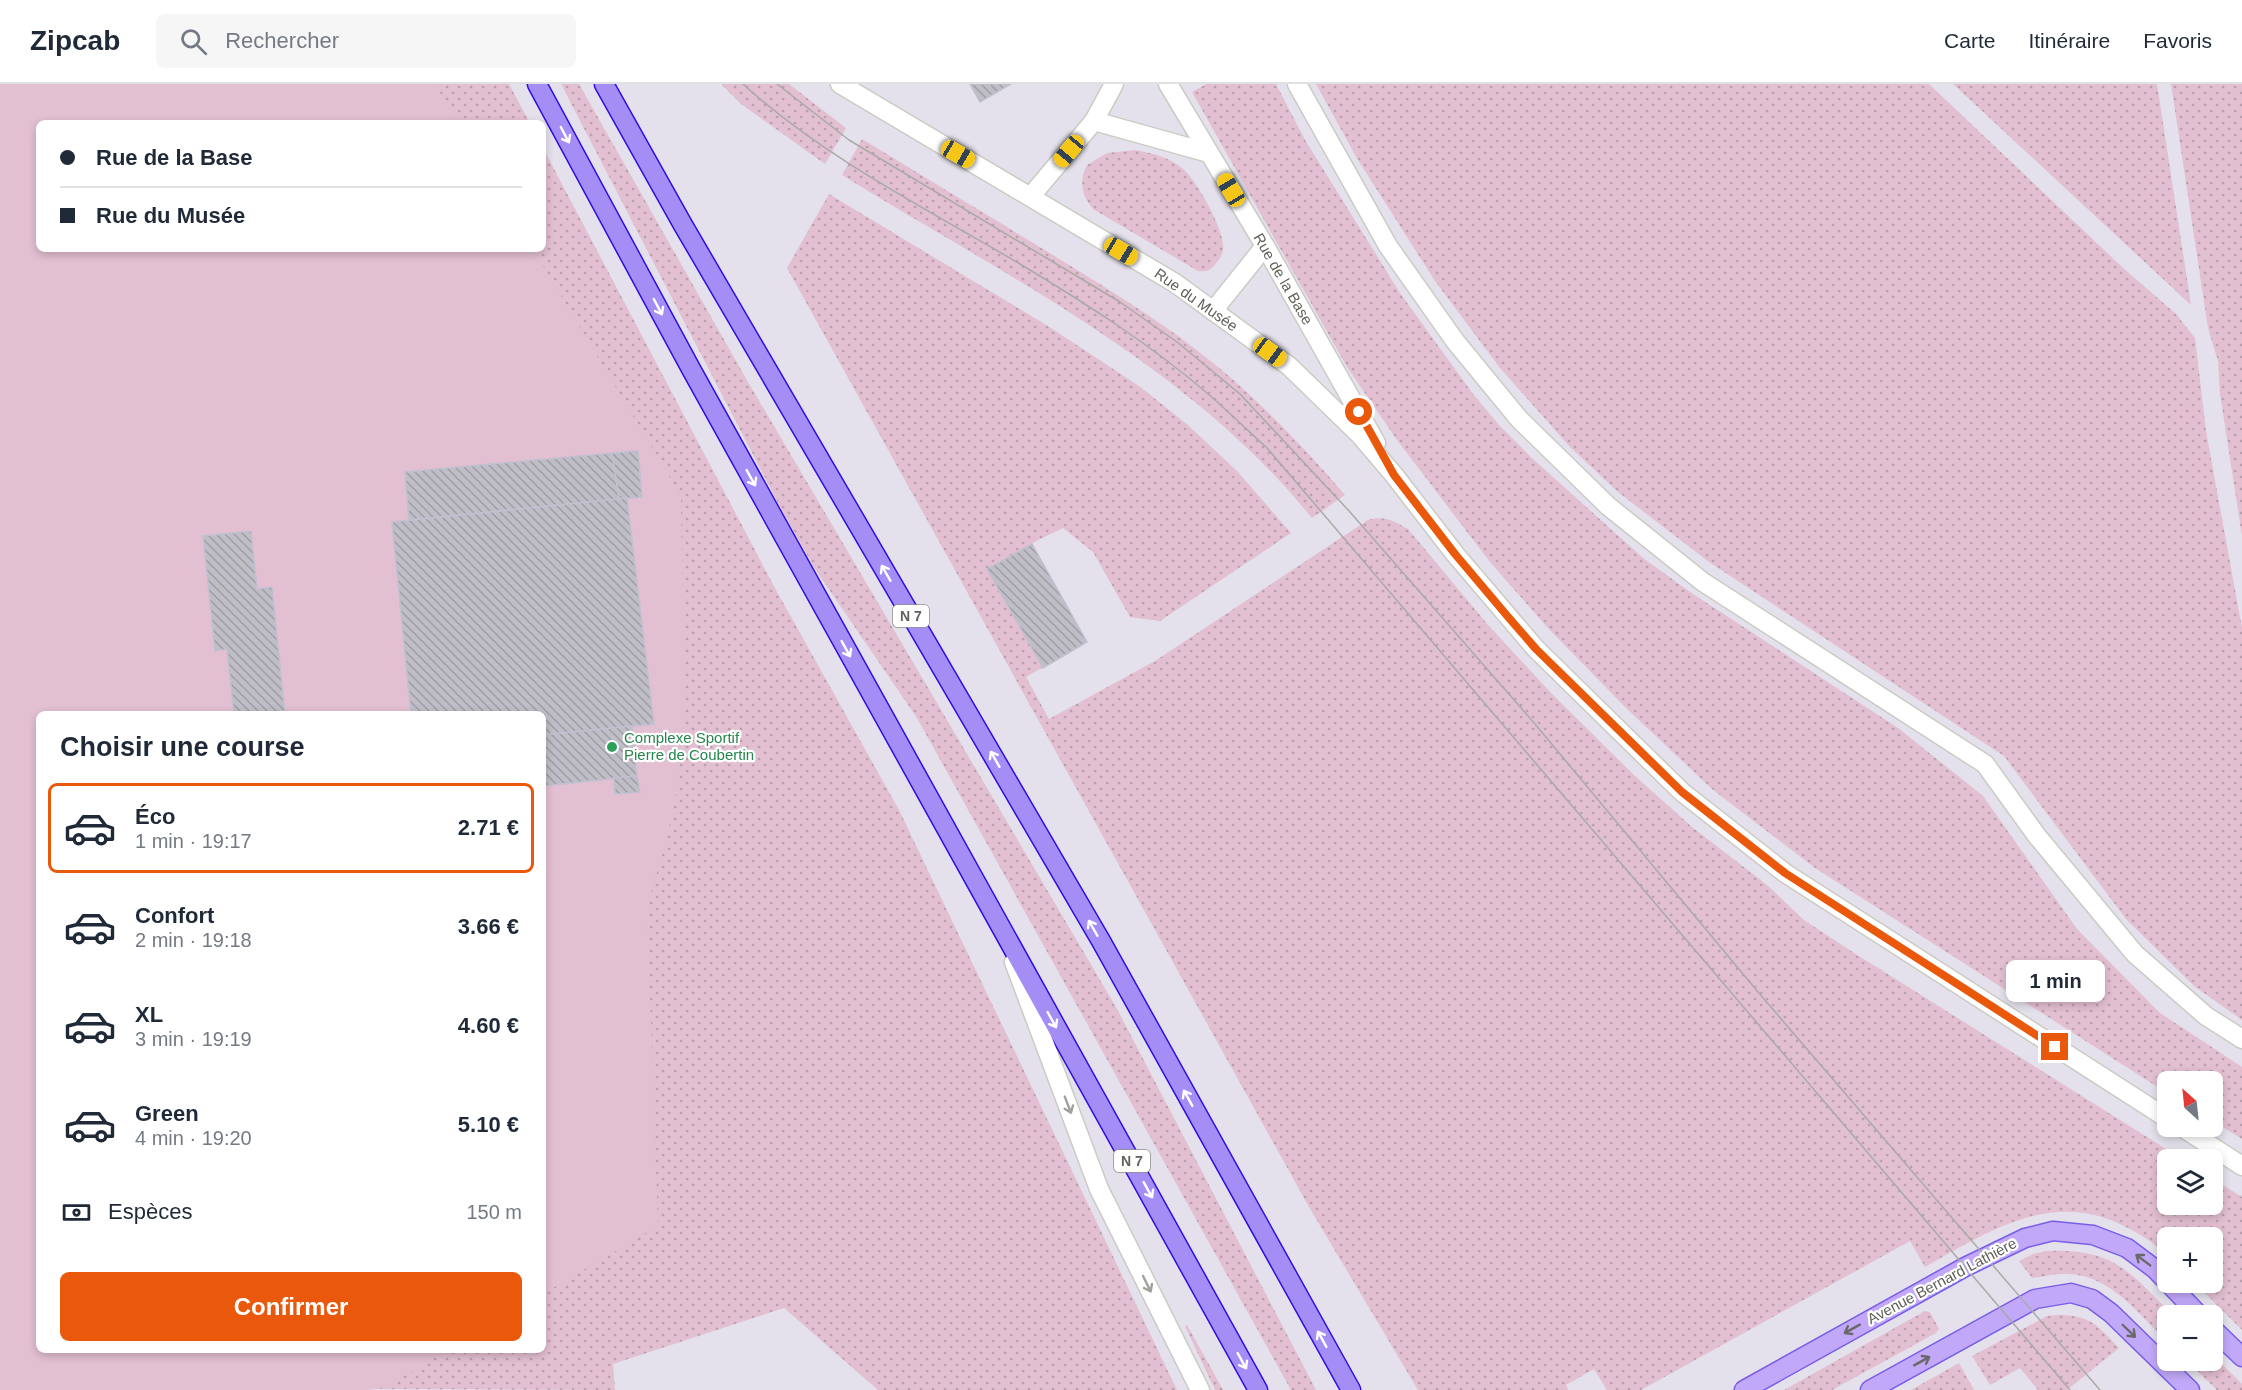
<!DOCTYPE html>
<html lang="fr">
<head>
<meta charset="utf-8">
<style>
  body { margin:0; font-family:Helvetica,sans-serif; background:#f6f6f7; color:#1f2937; height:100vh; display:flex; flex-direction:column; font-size:22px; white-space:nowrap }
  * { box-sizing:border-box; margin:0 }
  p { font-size:20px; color:#747a83 }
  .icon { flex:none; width:33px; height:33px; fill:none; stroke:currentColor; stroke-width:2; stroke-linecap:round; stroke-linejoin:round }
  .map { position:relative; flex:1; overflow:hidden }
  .side { position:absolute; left:36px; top:627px; width:510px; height:642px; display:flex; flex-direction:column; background:#fff; border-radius:9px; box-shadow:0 3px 9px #0003 }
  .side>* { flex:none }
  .banner { position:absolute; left:36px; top:36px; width:510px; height:132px; border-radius:9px; box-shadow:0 3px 9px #0003; display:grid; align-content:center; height:132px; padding:0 24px; background:#fff }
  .needle { width:39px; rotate:333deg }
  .tools { position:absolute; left:2157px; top:987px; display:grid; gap:12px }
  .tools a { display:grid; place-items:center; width:66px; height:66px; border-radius:9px; background:#fff; box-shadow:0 3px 9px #0003; font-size:30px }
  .end { position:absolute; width:27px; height:27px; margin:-14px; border:8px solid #ea580c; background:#fff; box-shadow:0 0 0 3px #fff }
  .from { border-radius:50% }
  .bubble { position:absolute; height:42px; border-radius:9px; background:#fff; box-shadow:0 3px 9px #0003; font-size:20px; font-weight:700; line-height:42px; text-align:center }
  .car { position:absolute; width:18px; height:36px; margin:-18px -9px; border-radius:8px; box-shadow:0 0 4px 2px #0007; background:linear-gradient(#f5c518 24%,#345 0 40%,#f5c518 0 76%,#345 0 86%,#f5c518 0) }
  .banner b { display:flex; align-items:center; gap:21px; height:57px; font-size:22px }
  .banner b+b { border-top:2px solid #e0e1e3 }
  .banner i { width:15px; height:15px; background:#1f2937 }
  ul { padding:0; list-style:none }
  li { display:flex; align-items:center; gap:18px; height:90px; margin:0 12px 9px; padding:0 12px; border:3px solid transparent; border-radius:9px }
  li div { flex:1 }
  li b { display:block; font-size:22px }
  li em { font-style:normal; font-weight:700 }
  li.active { border-color:#ea580c }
  li>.icon { width:54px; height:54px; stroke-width:1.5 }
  h2 { padding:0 24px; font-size:27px; line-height:72px }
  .pay { display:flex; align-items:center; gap:15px; height:66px; padding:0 24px; font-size:22px }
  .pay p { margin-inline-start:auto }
  .action { display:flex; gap:12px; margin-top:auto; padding:12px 24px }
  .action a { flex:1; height:69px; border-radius:9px; background:#ea580c; color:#fff; font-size:24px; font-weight:700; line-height:69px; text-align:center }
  header { display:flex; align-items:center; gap:36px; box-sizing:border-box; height:84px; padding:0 30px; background:#fff; border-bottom:2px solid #e0e1e3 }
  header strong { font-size:28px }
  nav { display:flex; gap:33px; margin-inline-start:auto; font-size:21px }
  .search { width:420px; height:54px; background:#f6f6f7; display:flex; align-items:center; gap:15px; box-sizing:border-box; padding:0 21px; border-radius:9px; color:#747a83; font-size:22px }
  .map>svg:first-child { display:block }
  .grass { fill:url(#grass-dots) }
  .park { fill:#e2bfd1 }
  .building { fill:url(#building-back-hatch); stroke:#c2c0d0; stroke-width:1.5 }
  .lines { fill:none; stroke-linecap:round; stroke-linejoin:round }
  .minor-casing { stroke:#cbcbc5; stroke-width:21 }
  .major-casing { stroke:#785ee7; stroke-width:21 }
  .highway-casing { stroke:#2f0fde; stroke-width:21 }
  .minor { stroke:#fff; stroke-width:18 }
  .major { stroke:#c1a8f9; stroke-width:18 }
  .highway { stroke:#a48ef5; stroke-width:18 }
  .tram { stroke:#aaaaa8; stroke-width:1.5 }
  .oneway { stroke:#fff }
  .oneway2 { stroke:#a0a09c }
  .oneway3 { stroke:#6b686a }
  .route { stroke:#ea580c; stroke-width:8 }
  .leisure-dot { fill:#2e9e5b; stroke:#fff; stroke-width:2 }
  .labels { text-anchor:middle; stroke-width:4.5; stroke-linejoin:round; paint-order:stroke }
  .shield { fill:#fff; stroke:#90908c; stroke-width:1.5 }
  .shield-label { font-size:14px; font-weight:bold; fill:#61615a }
  .street-label { font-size:15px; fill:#61615a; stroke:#fff }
  .leisure-label { font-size:15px; fill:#27864d; stroke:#fff; text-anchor:start }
</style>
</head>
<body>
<header>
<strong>Zipcab</strong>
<div class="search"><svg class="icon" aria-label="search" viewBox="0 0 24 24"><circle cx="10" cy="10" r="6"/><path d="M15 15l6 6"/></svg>Rechercher</div>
<nav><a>Carte</a><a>Itinéraire</a><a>Favoris</a></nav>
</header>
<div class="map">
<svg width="2242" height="1306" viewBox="0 0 2242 1306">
  <defs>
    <pattern id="grass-dots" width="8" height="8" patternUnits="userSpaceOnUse" patternTransform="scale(1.5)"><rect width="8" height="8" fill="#e2bfd1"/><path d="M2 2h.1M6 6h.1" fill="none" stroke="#bb9fad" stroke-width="1.8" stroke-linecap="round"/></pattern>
    <pattern id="building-back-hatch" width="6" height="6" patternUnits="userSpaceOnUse" patternTransform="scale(1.5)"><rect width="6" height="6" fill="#bfbec7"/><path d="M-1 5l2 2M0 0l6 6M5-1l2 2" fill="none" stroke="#9f9ea5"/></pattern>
  </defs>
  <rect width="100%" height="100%" fill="#e4e1ec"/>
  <g class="grass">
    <path d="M324,0H509L530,39H328Z"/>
    <path d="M561,0H579L748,298L1116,923L1316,1306H1291L917,634L815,485L777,417Z"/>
    <path d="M721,0H789L846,44L825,80L741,20Z"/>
    <path d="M1206,0H1276L1305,56L1400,209L1473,310L1499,341L1533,375L1643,474L1693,510L1898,644L1983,712L2077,845L2160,929L2242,983V1055L2213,1037L2212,998H2168L2167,1009L1815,784L1712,705L1624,622L1547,543L1490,478L1397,356L1347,283L1192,8Z"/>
    <path d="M1316,0H1929L2122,183L2176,230L2195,254L2206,347L2242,544V936L2194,902L2126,835L2004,672L1709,478L1618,408L1570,363L1500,284L1435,197L1358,76Z"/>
    <path d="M1953,0H2157L2191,221Z"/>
    <path d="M2171,0H2242V452L2220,310L2218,277L2208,244Z"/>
    <path d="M862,55C924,93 986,130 1048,168C1111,207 1175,245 1231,294C1272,330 1309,369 1345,411L1312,434C1188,281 1007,193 842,91Z"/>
    <path d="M543,64L776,506L899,726L1177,1306H878L784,1224L613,1280L615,1306L378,1305L373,1266H543V728L641,718L341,165H543Z"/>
    <path d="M1135,66C1151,69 1169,73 1182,84C1196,95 1226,148 1223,166C1222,172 1218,177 1214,182C1209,187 1205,188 1198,187L1093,125C1081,111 1079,97 1087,81L1107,69Z"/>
    <path d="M829,110L1051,244L1139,302L1189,342L1237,387L1291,449L1160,537L1130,533L1093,468L1063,444L1032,459L1087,558L1026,593L1049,635L1155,577L1368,436C1384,431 1394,437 1408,445L1489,542L1552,610L1635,692L1692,743L1767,801L1804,836L1851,867L2182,1075L2168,1076V1120H2212L2213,1095L2242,1113V1246L2195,1199L2212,1198V1154H2168L2167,1171C2154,1158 2138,1149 2122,1141C2050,1106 1987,1148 1925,1183L1910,1157L1641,1306H1607L1594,1285L1566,1301L1568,1306H1418L1309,1123L787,184Z"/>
    <path d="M2047,1167C2115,1165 2128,1187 2173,1231L2168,1232L2167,1258C2139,1230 2111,1192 2069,1190C2056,1189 2044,1193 2032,1194L2019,1177L2033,1170Z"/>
    <path d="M1925,1227L1930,1228L1939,1245L1936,1249L1832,1306H1784Z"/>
    <path d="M2057,1231C2091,1231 2097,1241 2119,1264L2067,1306H2038L2020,1284L1990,1301L1972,1272L2047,1232Z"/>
    <path d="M1187,1241L1223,1306H1215L1185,1242Z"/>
    <path d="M2213,1271L2242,1300V1306H2217L2187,1277L2212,1276Z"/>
    <path d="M1959,1279L1974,1306H1911Z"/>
  </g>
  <path class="park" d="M0,0H435L458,39H39V165H533L681,412L684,627L679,695L667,754L647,823L658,1142L543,1210V630H39V1266H448L384,1304L367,1306H0Z"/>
  <g class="building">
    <path d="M970,0H1011L980,18Z"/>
    <path d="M638,367L642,413L619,415L612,369Z"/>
    <path d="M612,369L619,415L409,436L405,388Z"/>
    <path d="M627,414L654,640L543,651V630H411L392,438Z"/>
    <path d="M251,447L257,505L272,503L285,630H234L227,565L215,567L203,452Z"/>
    <path d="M1032,460L1087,558L1043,584L987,485Z"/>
    <path d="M632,642L637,692L543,702V651Z"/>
    <path d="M637,692L640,708L615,710L614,694Z"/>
  </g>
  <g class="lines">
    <defs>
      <g id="minor">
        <path d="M840,0L1175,199L1289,282L1359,350L1394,391L1455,470L1536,565L1682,708L1785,789L2168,1035"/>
        <path d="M1168,0L1265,162L1376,359"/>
        <path d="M1297,0L1388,162L1455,257L1519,335L1608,422L1703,498L1985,680L2037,752L2135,870L2206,932L2242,955"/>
        <path d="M1094,37L1209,69"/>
        <path d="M1031,112L1094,37L1114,0"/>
        <path d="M1213,227L1265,162"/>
        <path d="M1014,878L1099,1105L1200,1306"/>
        <path d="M2180,1042L2242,1082"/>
      </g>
      <g id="major">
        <path d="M2212,1244L2242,1273"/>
        <path d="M1744,1306L1965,1183L2025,1154L2053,1147L2093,1151L2127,1164L2155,1185L2200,1232"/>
        <path d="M1870,1306L2035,1215L2071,1209L2092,1215L2111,1229L2190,1306"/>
      </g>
      <g id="highway">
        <path d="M537,0L691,285L1258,1306"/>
        <path d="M604,0L683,141L1101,857L1351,1306"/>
      </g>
    </defs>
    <use href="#minor" class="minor-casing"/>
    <use href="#major" class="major-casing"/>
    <use href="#highway" class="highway-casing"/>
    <use href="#minor" class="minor"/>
    <use href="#major" class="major"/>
    <use href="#highway" class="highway"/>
    <g class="tram">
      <path d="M743,0C824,74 927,125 1020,180C1085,219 1150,260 1207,309C1228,327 1247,346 1267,364L2070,1306"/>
      <path d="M777,0L849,56L1120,218L1177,258L1240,310L1350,428L1535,640L1758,908L2100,1306"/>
    </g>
  </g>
  <defs><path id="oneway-shaft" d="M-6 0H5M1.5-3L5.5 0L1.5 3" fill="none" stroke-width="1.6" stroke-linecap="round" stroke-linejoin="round" transform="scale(1.5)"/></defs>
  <g class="oneway">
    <use href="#oneway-shaft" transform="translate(565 51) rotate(62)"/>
    <use href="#oneway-shaft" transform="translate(658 223) rotate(62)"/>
    <use href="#oneway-shaft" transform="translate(751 394) rotate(61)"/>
    <use href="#oneway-shaft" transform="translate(886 489) rotate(-120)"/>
    <use href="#oneway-shaft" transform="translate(846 565) rotate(61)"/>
    <use href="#oneway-shaft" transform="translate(995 675) rotate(-120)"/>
    <use href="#oneway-shaft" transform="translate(1093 844) rotate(-120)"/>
    <use href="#oneway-shaft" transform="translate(1052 936) rotate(61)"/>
    <use href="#oneway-shaft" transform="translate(1188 1014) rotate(-119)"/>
    <use href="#oneway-shaft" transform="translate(1148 1106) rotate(61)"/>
    <use href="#oneway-shaft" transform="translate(1322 1255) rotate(-119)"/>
    <use href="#oneway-shaft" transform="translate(1242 1277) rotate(61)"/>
  </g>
  <g class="oneway2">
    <use href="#oneway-shaft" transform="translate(1068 1021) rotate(69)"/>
    <use href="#oneway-shaft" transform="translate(1147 1200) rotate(64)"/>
  </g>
  <g class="oneway3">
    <use href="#oneway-shaft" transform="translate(2143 1176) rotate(-143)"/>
    <use href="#oneway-shaft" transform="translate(1852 1245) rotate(151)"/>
    <use href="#oneway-shaft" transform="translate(2129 1247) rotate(44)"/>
    <use href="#oneway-shaft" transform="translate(1922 1277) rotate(-29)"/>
  </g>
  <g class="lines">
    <path class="route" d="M1359,328L1394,391L1455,470L1509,534L1536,565L1682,708L1785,789L2055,963"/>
  </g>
  <circle class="leisure-dot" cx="612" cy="663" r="6"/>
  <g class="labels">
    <g class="shield">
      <rect x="893" y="521" width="36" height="22" rx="4.5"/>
      <rect x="1114" y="1066" width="36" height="22" rx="4.5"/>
    </g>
    <g class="shield-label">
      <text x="911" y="537">N 7</text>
      <text x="1132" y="1082">N 7</text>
    </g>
    <g class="street-label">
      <text transform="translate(1283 195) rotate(60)" y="5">Rue de la Base</text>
      <text transform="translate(1196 216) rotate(35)" y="5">Rue du Musée</text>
      <text transform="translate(1942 1197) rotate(-28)" y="5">Avenue Bernard Lathière</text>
    </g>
    <g class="leisure-label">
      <text x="624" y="659">Complexe Sportif<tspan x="624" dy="17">Pierre de Coubertin</tspan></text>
    </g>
  </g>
</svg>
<div class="tools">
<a><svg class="needle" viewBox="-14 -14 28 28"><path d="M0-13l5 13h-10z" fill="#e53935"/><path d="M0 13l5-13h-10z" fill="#747a83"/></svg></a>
<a><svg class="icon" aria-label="layers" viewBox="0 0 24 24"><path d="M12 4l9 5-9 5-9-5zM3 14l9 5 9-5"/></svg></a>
<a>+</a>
<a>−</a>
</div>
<i class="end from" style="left:1359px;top:328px"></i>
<i class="end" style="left:2055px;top:963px"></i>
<div class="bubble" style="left:2006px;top:876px;width:99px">1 min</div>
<i class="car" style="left:1069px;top:67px;rotate:220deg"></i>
<i class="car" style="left:958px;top:70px;rotate:120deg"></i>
<i class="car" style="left:1231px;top:106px;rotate:329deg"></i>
<i class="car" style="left:1121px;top:167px;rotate:121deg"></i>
<i class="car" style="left:1270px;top:268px;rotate:126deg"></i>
<div class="banner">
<b><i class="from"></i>Rue de la Base</b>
<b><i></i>Rue du Musée</b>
</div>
<section class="side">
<h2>Choisir une course</h2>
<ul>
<li class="active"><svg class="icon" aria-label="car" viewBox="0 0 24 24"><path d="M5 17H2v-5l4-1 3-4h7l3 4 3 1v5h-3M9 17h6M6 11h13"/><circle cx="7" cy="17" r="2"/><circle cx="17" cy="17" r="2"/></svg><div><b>Éco</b><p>1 min · 19:17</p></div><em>2.71 €</em></li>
<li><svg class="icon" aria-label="car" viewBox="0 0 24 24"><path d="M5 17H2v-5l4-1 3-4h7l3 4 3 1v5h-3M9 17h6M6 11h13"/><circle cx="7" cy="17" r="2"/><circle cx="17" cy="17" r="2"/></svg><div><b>Confort</b><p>2 min · 19:18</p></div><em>3.66 €</em></li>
<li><svg class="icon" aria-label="car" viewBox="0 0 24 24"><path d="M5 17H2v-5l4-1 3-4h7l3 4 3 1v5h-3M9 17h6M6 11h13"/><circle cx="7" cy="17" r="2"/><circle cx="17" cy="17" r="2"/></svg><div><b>XL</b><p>3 min · 19:19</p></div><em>4.60 €</em></li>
<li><svg class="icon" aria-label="car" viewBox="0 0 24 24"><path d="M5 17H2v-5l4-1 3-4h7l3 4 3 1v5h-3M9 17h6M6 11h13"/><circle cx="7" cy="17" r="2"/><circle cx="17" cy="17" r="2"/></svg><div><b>Green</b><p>4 min · 19:20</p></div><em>5.10 €</em></li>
</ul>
<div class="pay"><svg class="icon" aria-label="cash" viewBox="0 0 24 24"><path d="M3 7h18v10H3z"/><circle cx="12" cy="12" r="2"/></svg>Espèces<p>150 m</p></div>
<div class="action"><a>Confirmer</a></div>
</section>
</div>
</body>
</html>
